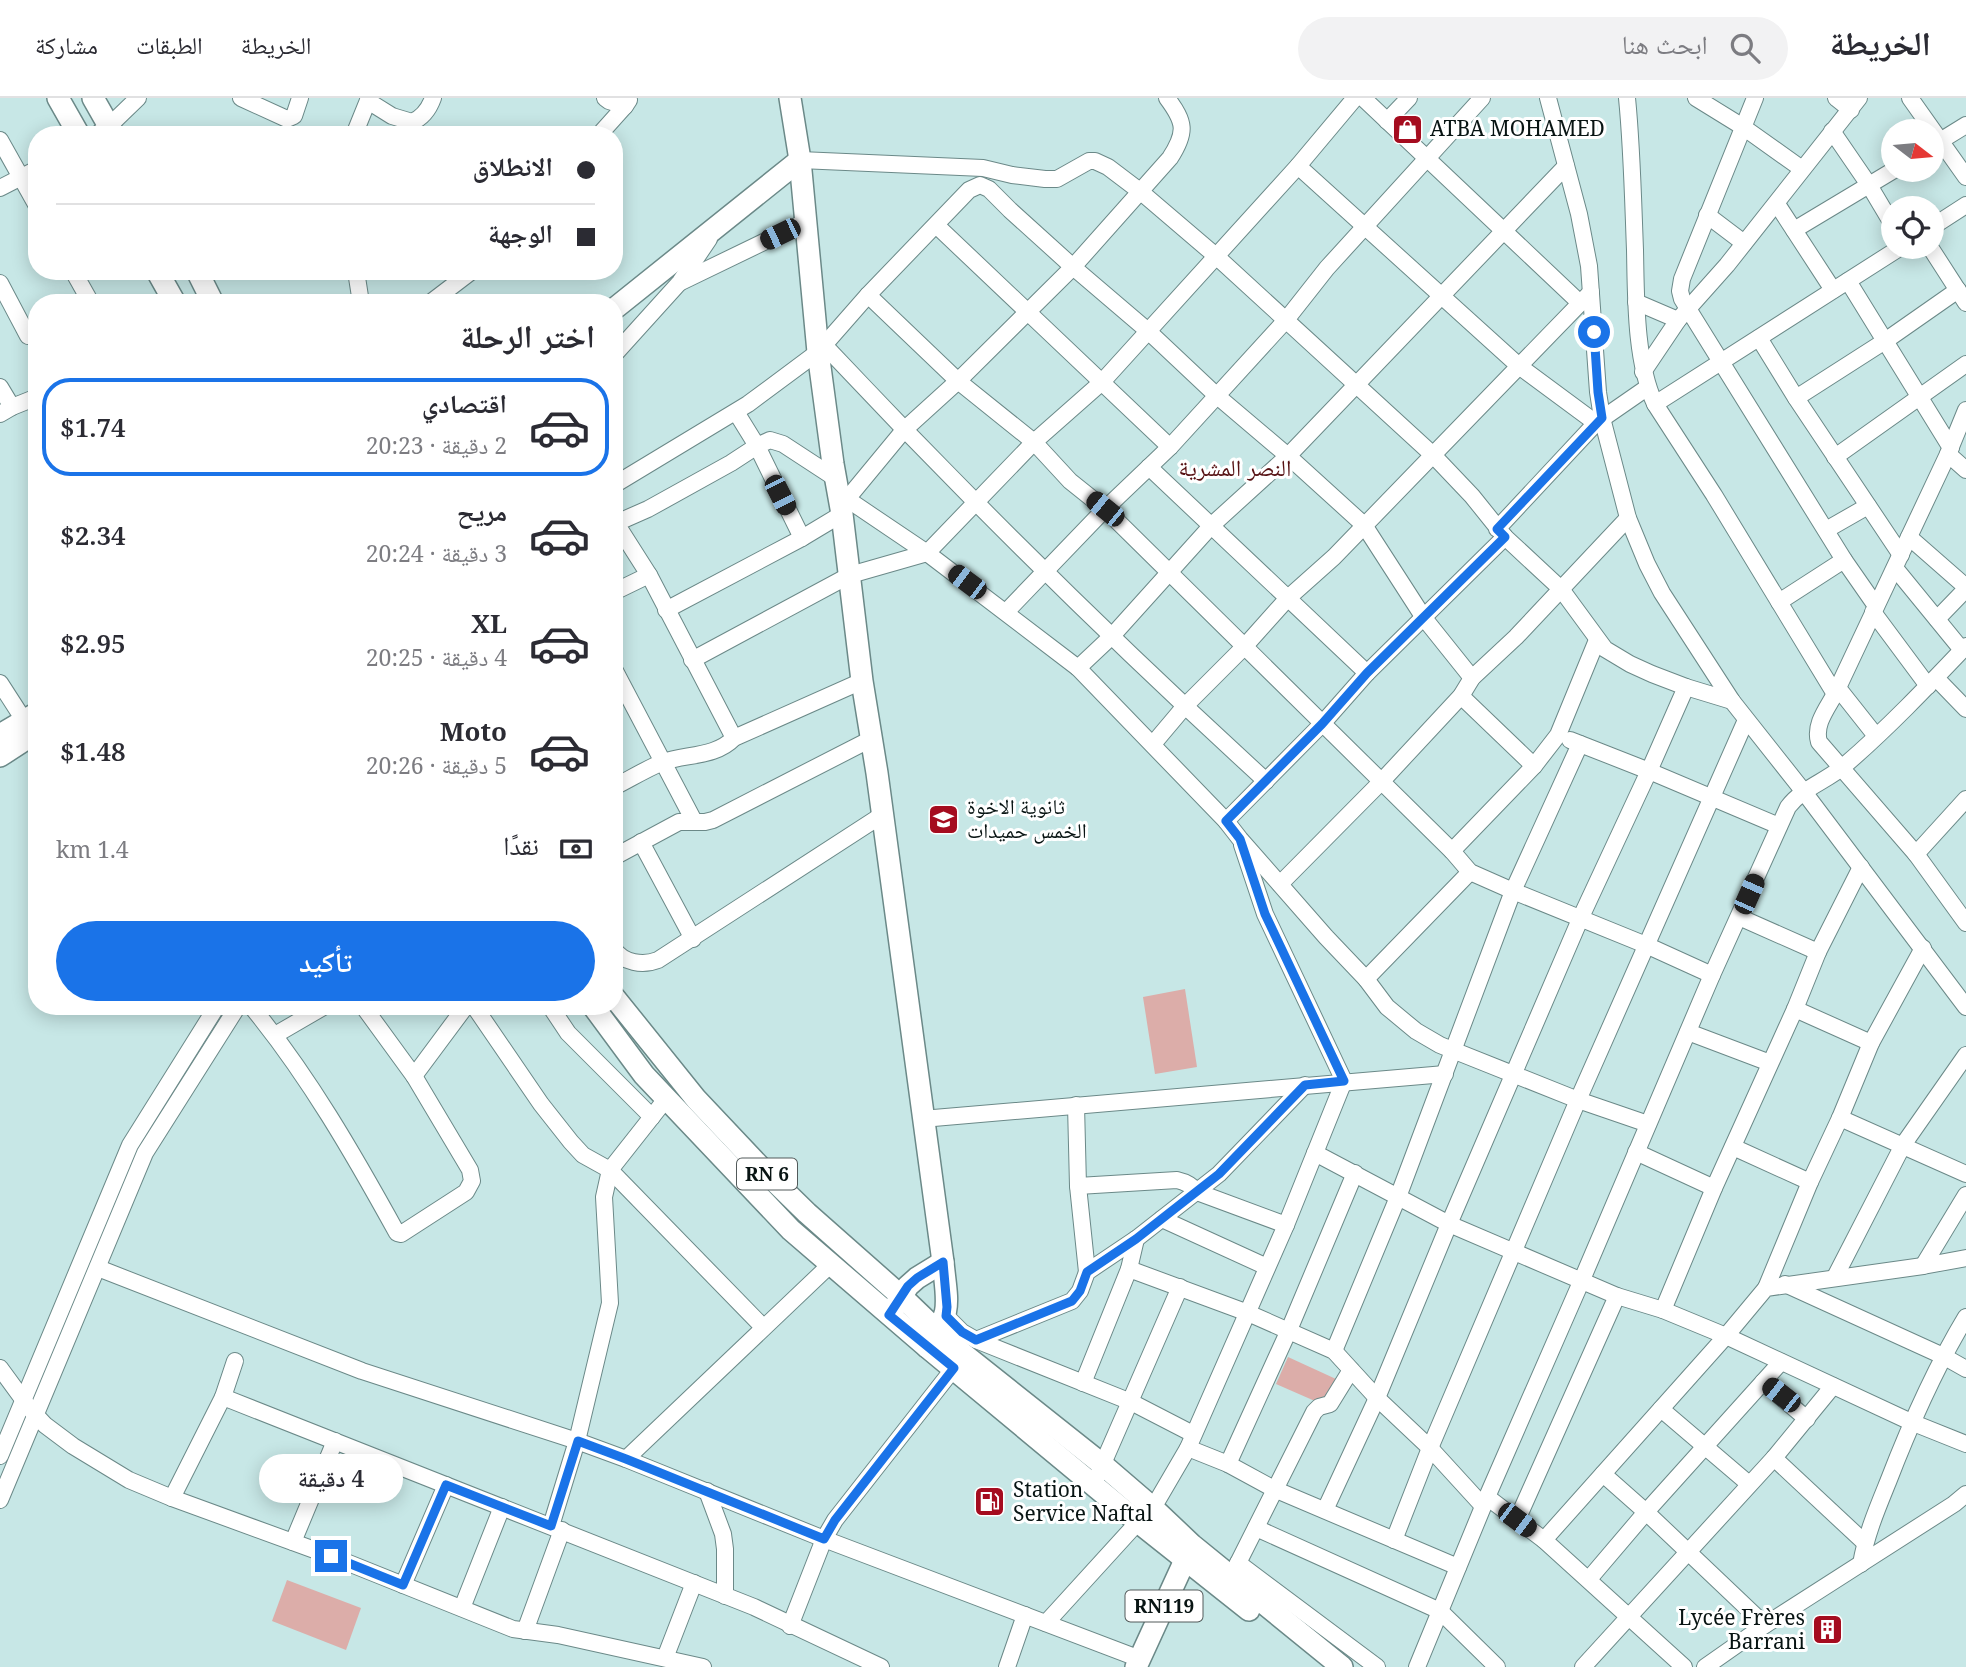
<!DOCTYPE html>
<html lang="ar">
<head>
<meta charset="utf-8">
<style>
  body { margin:0; font-family:"Noto Serif","Noto Naskh Arabic",serif; background:#f2f2f3; color:#2b2b33; direction:rtl; height:100vh; display:flex; flex-direction:column; font-size:26px; white-space:nowrap }
  * { box-sizing:border-box; margin:0 }
  p { font-size:23px; color:#7c7c81 }
  .icon { flex:none; width:38px; height:38px; fill:none; stroke:currentColor; stroke-width:2; stroke-linecap:round; stroke-linejoin:round }
  .map { position:relative; flex:1; overflow:hidden; direction:ltr }
  .panel { position:absolute; left:28px; top:196px; width:595px; height:721px; display:flex; flex-direction:column; background:#fff; border-radius:28px; box-shadow:0 4px 18px #0003; direction:rtl }
  .panel>* { flex:none }
  .top-card { position:absolute; left:28px; top:28px; width:595px; height:154px; border-radius:28px; box-shadow:0 4px 18px #0003; direction:rtl; display:grid; align-content:center; height:154px; padding:0 28px; background:#fff }
  .needle { width:46px; rotate:106deg }
  .controls { position:absolute; left:1881px; top:21px; display:grid; gap:14px }
  .controls a { display:grid; place-items:center; width:63px; height:63px; border-radius:50%; background:#fff; box-shadow:0 4px 18px #0003; font-size:35px }
  .end { position:absolute; width:32px; height:32px; margin:-16px; border:9px solid #1a73e8; background:#fff; box-shadow:0 0 0 4px #fff }
  .from { border-radius:50% }
  .bubble { position:absolute; height:49px; border-radius:24px; background:#fff; box-shadow:0 4px 18px #0003; font-size:23px; font-weight:600; line-height:49px; text-align:center; direction:rtl }
  .car { position:absolute; width:21px; height:42px; margin:-21px -10px; border-radius:9px; box-shadow:0 0 5px 2px #0007; background:linear-gradient(#222 24%,#8ab4d8 0 40%,#222 0 76%,#8ab4d8 0 86%,#222 0) }
  .top-card b { display:flex; align-items:center; gap:24px; height:66px; font-size:26px }
  .top-card b+b { border-top:2px solid #e1e1e2 }
  .top-card i { width:18px; height:18px; background:#2b2b33 }
  ul { padding:0; list-style:none }
  li { display:flex; align-items:center; gap:21px; height:98px; margin:0 14px 10px; padding:0 14px; border:4px solid transparent; border-radius:28px }
  li div { flex:1 }
  li b { display:block; font-size:26px }
  li em { font-style:normal; font-weight:600 }
  li.on { border-color:#1a73e8 }
  li>.icon { width:63px; height:63px; stroke-width:1.5 }
  h2 { padding:0 28px; font-size:32px; line-height:84px }
  .pay { display:flex; align-items:center; gap:18px; height:77px; padding:0 28px; font-size:26px }
  .pay p { margin-inline-start:auto }
  .primary-button { display:flex; gap:14px; margin-top:auto; padding:14px 28px }
  .primary-button a { flex:1; height:80px; border-radius:42px; background:#1a73e8; color:#fff; font-size:28px; font-weight:600; line-height:80px; text-align:center }
  header { display:flex; align-items:center; gap:42px; box-sizing:border-box; height:98px; padding:0 35px; background:#fff; border-bottom:2px solid #e1e1e2 }
  header strong { font-size:33px }
  nav { display:flex; gap:38px; margin-inline-start:auto; font-size:24px }
  .search { width:490px; height:63px; background:#f2f2f3; display:flex; align-items:center; gap:18px; box-sizing:border-box; padding:0 24px; border-radius:38px; color:#7c7c81; font-size:26px }
  .map>svg:first-child { display:block }
  .green { fill:#dcada9 }
  .lines { fill:none; stroke-linecap:round; stroke-linejoin:round }
  .minor-casing { stroke:#6b8988; stroke-width:18 }
  .major-casing { stroke:#6b8988; stroke-width:24 }
  .minor { stroke:#fff; stroke-width:16 }
  .major { stroke:#fff; stroke-width:21 }
  .route { stroke:#1a73e8; stroke-width:9 }
  .labels { text-anchor:middle; stroke-width:6; stroke-linejoin:round; paint-order:stroke }
  .shield { fill:#fff; stroke:#525a5a; stroke-width:2 }
  .shield-label { font-size:19px; font-weight:bold; fill:#081413 }
  .poi-label { font-size:21px; fill:#081413; stroke:#fff; text-anchor:start }
  .neighbourhood-label { font-size:23px; fill:#571214; stroke:#fff }
</style>
</head>
<body>
<header>
<strong>الخريطة</strong>
<div class="search"><svg class="icon" aria-label="search" viewBox="0 0 24 24"><circle cx="10" cy="10" r="6"/><path d="M15 15l6 6"/></svg>ابحث هنا</div>
<nav><a>الخريطة</a><a>الطبقات</a><a>مشاركة</a></nav>
</header>
<div class="map">
<svg width="1966" height="1569" viewBox="0 0 1966 1569">
  <rect width="100%" height="100%" fill="#c7e7e6"/>
  <g class="green">
    <path d="M1185,891L1197,969L1155,976L1143,899Z"/>
    <path d="M1288,1259L1336,1281L1324,1307L1276,1286Z"/>
    <path d="M287,1482L361,1510L346,1552L272,1523Z"/>
  </g>
  <g class="lines">
    <defs>
      <g id="minor">
        <path d="M241,0L287,21L294,18L300,0"/>
        <path d="M605,0L609,3L625,8L629,2"/>
        <path d="M1363,0L1580,205"/>
        <path d="M1548,0L1579,116L1589,168L1598,294L1602,320L1628,420L1647,466L1662,495L1732,603L1804,694L1966,909"/>
        <path d="M1627,0C1632,50 1633,101 1635,152C1636,199 1635,263 1655,306L1714,397L1835,596"/>
        <path d="M1696,0L1743,29L1802,71"/>
        <path d="M1755,0L1682,181L1680,193L1682,201L1844,462L1876,508"/>
        <path d="M1836,0L1851,12"/>
        <path d="M1910,0L1966,79"/>
        <path d="M368,3L392,18L412,24C422,20 429,11 433,0"/>
        <path d="M1387,23L1409,0"/>
        <path d="M1832,33L1869,87L1894,129"/>
        <path d="M96,37L109,28L138,0"/>
        <path d="M354,37L369,0"/>
        <path d="M599,37L625,8"/>
        <path d="M0,42L37,108"/>
        <path d="M1932,48L1966,27"/>
        <path d="M800,62L983,70L1012,77L1045,81H1057L1089,63H1095L1108,69L1141,94L1216,158L1433,357L1472,398L1505,439L1561,491L1605,551L1630,566L1652,576L1686,589L1732,603"/>
        <path d="M1298,68L1519,268L1596,325"/>
        <path d="M0,90L37,71"/>
        <path d="M1777,106L1833,192"/>
        <path d="M1707,117L1744,145"/>
        <path d="M936,127L1170,349"/>
        <path d="M1932,129L1966,107"/>
        <path d="M1794,132L1894,72"/>
        <path d="M1930,149L1966,205"/>
        <path d="M73,173L91,205"/>
        <path d="M356,173L361,205"/>
        <path d="M1848,183L1951,350"/>
        <path d="M681,184L805,124"/>
        <path d="M0,185L28,238"/>
        <path d="M868,197L958,283L1034,344L1070,383L1105,411L1452,753L1470,774L1513,793L1646,847L1712,877"/>
        <path d="M1636,204L1678,222"/>
        <path d="M430,205L472,173"/>
        <path d="M1759,240L1796,300L1901,457"/>
        <path d="M825,248C966,398 1113,543 1266,683"/>
        <path d="M614,257L680,184L709,141"/>
        <path d="M1643,274L1678,222L1727,167L1859,0"/>
        <path d="M0,289L12,309"/>
        <path d="M1796,300L1885,243L1958,192"/>
        <path d="M1655,306L1901,149"/>
        <path d="M1966,312L1948,356L1835,596C1826,612 1814,627 1819,644L1916,756L1966,825"/>
        <path d="M0,316L12,309L37,299"/>
        <path d="M1948,356L1966,372"/>
        <path d="M1835,359L1966,266"/>
        <path d="M1149,369L1367,575"/>
        <path d="M614,387L748,306L818,254L868,197L969,92L980,87L989,91L1010,112L1073,169L1148,233L1216,297L1288,358L1364,427L1424,520L1472,580"/>
        <path d="M838,397L847,401L927,455L1078,570L1226,723L1240,741L1326,839L1366,881L1387,909L1416,933L1440,947L1578,1002L1648,1026"/>
        <path d="M847,401L904,332L958,283L1073,169L1170,60C1187,34 1185,24 1167,0"/>
        <path d="M614,422L649,477L734,640"/>
        <path d="M614,426L648,411L731,365L757,348L736,314"/>
        <path d="M1497,431L1596,325L1648,289"/>
        <path d="M1826,432L1868,408"/>
        <path d="M1909,439L1966,489"/>
        <path d="M802,440L757,348L770,342L783,346L835,380"/>
        <path d="M1895,470L1962,552"/>
        <path d="M614,494L649,477"/>
        <path d="M1779,504L1844,462"/>
        <path d="M666,512L802,440L842,416"/>
        <path d="M1006,514L1105,411L1170,349L1286,222L1327,170L1482,0"/>
        <path d="M1873,514L1928,588"/>
        <path d="M1937,521L1966,491"/>
        <path d="M692,562L850,477L927,455L1034,344L1102,284L1298,68L1355,0"/>
        <path d="M1078,570L1112,538L1212,427L1288,358L1566,68"/>
        <path d="M614,571L694,723"/>
        <path d="M1936,580L1966,611"/>
        <path d="M0,585L29,630"/>
        <path d="M1838,590L1876,638"/>
        <path d="M1461,598L1534,668"/>
        <path d="M1570,642L1649,673L1779,728"/>
        <path d="M1153,646L1185,608L1245,548L1288,500L1334,459L1591,194"/>
        <path d="M614,689C630,681 646,671 663,664C687,656 716,659 734,640L862,583"/>
        <path d="M1226,723L1322,626L1367,575L1505,439"/>
        <path d="M641,744L693,841"/>
        <path d="M1452,753L1534,668L1558,637L1597,542"/>
        <path d="M1916,756L1966,701"/>
        <path d="M614,759L679,724H705L713,722L871,641"/>
        <path d="M1280,786L1381,684L1461,598L1472,580L1516,539L1628,420"/>
        <path d="M1739,819L1818,854"/>
        <path d="M614,851C623,865 643,868 658,862L882,717"/>
        <path d="M1366,881L1470,774"/>
        <path d="M251,908C308,977 354,1057 397,1135L401,1136L466,1094L472,1083L470,1072L414,978L363,908"/>
        <path d="M474,908L541,1006L571,1044L583,1057L610,1072L763,1229"/>
        <path d="M550,908L568,935L652,1019"/>
        <path d="M1795,911L1871,945"/>
        <path d="M1688,934L1770,965"/>
        <path d="M275,937L325,908"/>
        <path d="M414,978L466,908"/>
        <path d="M1076,1007L1078,1088L1087,1174"/>
        <path d="M1840,1020L1966,1076"/>
        <path d="M922,1021L1445,976"/>
        <path d="M1733,1049L1810,1084"/>
        <path d="M1636,1054L1714,1090"/>
        <path d="M1315,1055L1449,1126L1617,1198L1663,1212L1726,1238L1911,1324L1966,1346"/>
        <path d="M1078,1088L1177,1082C1186,1084 1192,1087 1197,1094L1286,1127"/>
        <path d="M1162,1121L1267,1169"/>
        <path d="M1923,1168L1966,1097"/>
        <path d="M98,1170L362,1273L577,1343L626,1361L824,1441L1140,1561"/>
        <path d="M1129,1171L1248,1215L1334,1253L1377,1300L1430,1350L1483,1408"/>
        <path d="M1835,1179L1903,1047L1966,957"/>
        <path d="M1785,1186L1943,1258L1966,1271"/>
        <path d="M1766,1190L1810,1084L1840,1020L1871,945L1923,850"/>
        <path d="M1663,1212L1714,1090L1795,911L1818,854L1861,769"/>
        <path d="M946,1218L962,1234L976,1242L1131,1304L1193,1336"/>
        <path d="M976,1242L1072,1203L1080,1193L1087,1174L1136,1141L1219,1076L1305,987"/>
        <path d="M1334,1253L1398,1099L1513,793L1580,646"/>
        <path d="M0,1270L30,1311L45,1327L73,1348L129,1382L172,1400L331,1458L513,1531L558,1537L703,1569"/>
        <path d="M1763,1284L1807,1321"/>
        <path d="M1083,1285L1129,1171L1136,1141"/>
        <path d="M223,1299L235,1263"/>
        <path d="M1661,1311L1749,1386"/>
        <path d="M1188,1350L1228,1366L1274,1391L1458,1469"/>
        <path d="M0,1358L130,1047L217,908"/>
        <path d="M1774,1360L1864,1444"/>
        <path d="M626,1361L831,1166"/>
        <path d="M1228,1366L1289,1232L1355,1075"/>
        <path d="M1603,1376L1646,1414L1765,1527"/>
        <path d="M1098,1377L1180,1189"/>
        <path d="M707,1393L723,1436L725,1451V1498"/>
        <path d="M1487,1399L1544,1442L1684,1569"/>
        <path d="M172,1400L223,1299L754,1509L881,1569"/>
        <path d="M0,1402L145,1055L238,908"/>
        <path d="M1325,1412L1377,1300L1449,1126L1581,819L1649,673L1686,589"/>
        <path d="M1517,1422L1617,1198"/>
        <path d="M551,1428L577,1343L610,1205L604,1099L610,1072L666,1001"/>
        <path d="M1256,1430L1440,1513L1497,1569"/>
        <path d="M1394,1442L1430,1350L1578,1002L1746,622"/>
        <path d="M1544,1442L1726,1238L1766,1190L1923,1168L1966,1160"/>
        <path d="M293,1444L335,1343"/>
        <path d="M1238,1465L1377,1569"/>
        <path d="M1861,1466C1866,1437 1877,1411 1888,1384C1910,1327 1934,1272 1966,1219"/>
        <path d="M1231,1479L1314,1314L1319,1309L1330,1306L1351,1272"/>
        <path d="M1589,1481L1646,1414L1781,1264"/>
        <path d="M403,1487L446,1387"/>
        <path d="M462,1510L502,1409"/>
        <path d="M1046,1525L1138,1424L1153,1410L1188,1350L1286,1127L1344,983L1265,816L1242,747"/>
        <path d="M790,1528L824,1441L835,1422L954,1270"/>
        <path d="M525,1533L562,1432"/>
        <path d="M665,1560L694,1485"/>
        <path d="M1007,1569L1025,1517"/>
        <path d="M1417,1569L1487,1399L1581,1184L1712,877L1788,709C1802,690 1827,683 1845,667C1887,631 1928,588 1966,548"/>
        <path d="M1583,1569L1774,1360L1833,1288"/>
        <path d="M1705,1569L1765,1527L1954,1406L1966,1396"/>
      </g>
      <g id="major">
        <path d="M58,0L79,37"/>
        <path d="M93,0L114,37"/>
        <path d="M790,0L800,62L818,254L833,366L842,416L862,583L877,675L943,1164C947,1205 953,1214 927,1249"/>
        <path d="M157,173L175,205"/>
        <path d="M197,173L213,205"/>
        <path d="M614,211L800,62"/>
        <path d="M0,637L37,615"/>
        <path d="M0,658L37,634"/>
        <path d="M614,899L696,1001L764,1073L807,1115L902,1199L952,1247L1103,1367L1153,1410L1192,1447L1342,1569"/>
        <path d="M593,908L644,977L791,1132L927,1249L1138,1424L1249,1512"/>
        <path d="M894,1210L908,1188L917,1180L943,1164"/>
        <path d="M1136,1569L1191,1449"/>
      </g>
    </defs>
    <use href="#minor" class="minor-casing"/>
    <use href="#major" class="major-casing"/>
    <use href="#minor" class="minor"/>
    <use href="#major" class="major"/>
  </g>
  <g class="lines">
    <path class="route" d="M331,1458L403,1487L446,1387L551,1428L578,1343L626,1361L824,1441L835,1422L954,1270L889,1217L908,1188L917,1180L943,1164L947,1209L946,1218L962,1234L976,1242L1072,1203L1080,1193L1087,1174L1136,1141L1219,1076L1305,987L1344,983L1265,816L1240,741L1226,723L1322,626L1367,575L1505,439L1497,431L1602,320L1598,294L1594,234"/>
  </g>
  <defs>
    <symbol id="shop-square" viewBox="-11 -11 22 22"><rect x="-9" y="-9" width="18" height="18" rx="4" fill="#a50c1f" stroke="#fff"/><path d="M-5-2.5h2.3a2.7 3.5 0 0 1 5.4 0H5L5.5 6h-11ZM-1.5-2.5h3a1.5 2.3 0 0 0-3 0Z" fill="#fff"/></symbol>
    <symbol id="school-square" viewBox="-11 -11 22 22"><rect x="-9" y="-9" width="18" height="18" rx="4" fill="#a50c1f" stroke="#fff"/><path d="M0-5L7-2L0 1L-7-2ZM-4 1L0 2.5L4 1V4Q0 6-4 4Z" fill="#fff"/></symbol>
    <symbol id="fuel-square" viewBox="-11 -11 22 22"><rect x="-9" y="-9" width="18" height="18" rx="4" fill="#a50c1f" stroke="#fff"/><path d="M-5.5-6h7V0h2V4h1.3V-2.5L3-4.5l.8-.8L6-3V5H2.5V1h-1V6h-7ZM-4.2-4.7v3.2H.2V-4.7Z" fill="#fff"/></symbol>
    <symbol id="building-square" viewBox="-11 -11 22 22"><rect x="-9" y="-9" width="18" height="18" rx="4" fill="#a50c1f" stroke="#fff"/><path d="M-4-6H4V6H1V3H-1V6H-4ZM-2.5-4.3h1.7v1.8h-1.7ZM.8-4.3h1.7v1.8H.8ZM-2.5-1h1.7V.8h-1.7ZM.8-1h1.7V.8H.8Z" fill="#fff"/></symbol>
  </defs>
  <g fill-rule="evenodd">
    <use href="#shop-square" x="1390" y="14" width="35" height="35"/>
    <use href="#school-square" x="926" y="704" width="35" height="35"/>
    <use href="#fuel-square" x="972" y="1386" width="35" height="35"/>
    <use href="#building-square" x="1810" y="1514" width="35" height="35"/>
  </g>
  <g class="labels">
    <g class="shield">
      <rect x="737" y="1060.5" width="60" height="31" rx="5"/>
      <rect x="1125.5" y="1492.5" width="77" height="31" rx="5"/>
    </g>
    <g class="shield-label">
      <text x="767" y="1083">RN 6</text>
      <text x="1164" y="1515">RN119</text>
    </g>
    <g class="poi-label">
      <text x="1430" y="38">ATBA MOHAMED</text>
      <text x="967" y="716">ثانوية الاخوة<tspan x="967" dy="24">الخمس حميدات</tspan></text>
      <text x="1013" y="1399">Station<tspan x="1013" dy="24">Service Naftal</tspan></text>
      <text x="1805" y="1527" text-anchor="end">Lycée Frères<tspan x="1805" dy="24">Barrani</tspan></text>
    </g>
    <g class="neighbourhood-label">
      <text x="1235" y="378">النصر المشرية</text>
    </g>
  </g>
</svg>
<div class="controls">
<a><svg class="needle" viewBox="-14 -14 28 28"><path d="M0-13l5 13h-10z" fill="#e53935"/><path d="M0 13l5-13h-10z" fill="#7c7c81"/></svg></a>
<a><svg class="icon" aria-label="locate" viewBox="0 0 24 24"><circle cx="12" cy="12" r="6"/><path d="M12 2v4M12 18v4M2 12h4M18 12h4"/></svg></a>
</div>
<i class="end from" style="left:1594px;top:234px"></i>
<i class="end" style="left:331px;top:1458px"></i>
<div class="bubble" style="left:259px;top:1356px;width:144px">4 دقيقة</div>
<i class="car" style="left:780px;top:136px;rotate:244deg"></i>
<i class="car" style="left:780px;top:397px;rotate:153deg"></i>
<i class="car" style="left:1105px;top:411px;rotate:309deg"></i>
<i class="car" style="left:967px;top:484px;rotate:307deg"></i>
<i class="car" style="left:1749px;top:796px;rotate:24deg"></i>
<i class="car" style="left:1781px;top:1297px;rotate:308deg"></i>
<i class="car" style="left:1517px;top:1422px;rotate:127deg"></i>
<div class="top-card">
<b><i class="from"></i>الانطلاق</b>
<b><i></i>الوجهة</b>
</div>
<section class="panel">
<h2>اختر الرحلة</h2>
<ul>
<li class="on"><svg class="icon" aria-label="car" viewBox="0 0 24 24"><path d="M5 17H2v-5l4-1 3-4h7l3 4 3 1v5h-3M9 17h6M6 11h13"/><circle cx="7" cy="17" r="2"/><circle cx="17" cy="17" r="2"/></svg><div><b>اقتصادي</b><p>2 دقيقة · 20:23</p></div><em>$1.74</em></li>
<li><svg class="icon" aria-label="car" viewBox="0 0 24 24"><path d="M5 17H2v-5l4-1 3-4h7l3 4 3 1v5h-3M9 17h6M6 11h13"/><circle cx="7" cy="17" r="2"/><circle cx="17" cy="17" r="2"/></svg><div><b>مريح</b><p>3 دقيقة · 20:24</p></div><em>$2.34</em></li>
<li><svg class="icon" aria-label="car" viewBox="0 0 24 24"><path d="M5 17H2v-5l4-1 3-4h7l3 4 3 1v5h-3M9 17h6M6 11h13"/><circle cx="7" cy="17" r="2"/><circle cx="17" cy="17" r="2"/></svg><div><b>XL</b><p>4 دقيقة · 20:25</p></div><em>$2.95</em></li>
<li><svg class="icon" aria-label="car" viewBox="0 0 24 24"><path d="M5 17H2v-5l4-1 3-4h7l3 4 3 1v5h-3M9 17h6M6 11h13"/><circle cx="7" cy="17" r="2"/><circle cx="17" cy="17" r="2"/></svg><div><b>Moto</b><p>5 دقيقة · 20:26</p></div><em>$1.48</em></li>
</ul>
<div class="pay"><svg class="icon" aria-label="cash" viewBox="0 0 24 24"><path d="M3 7h18v10H3z"/><circle cx="12" cy="12" r="2"/></svg>نقدًا<p>1.4 km</p></div>
<div class="primary-button"><a>تأكيد</a></div>
</section>
</div>
</body>
</html>
